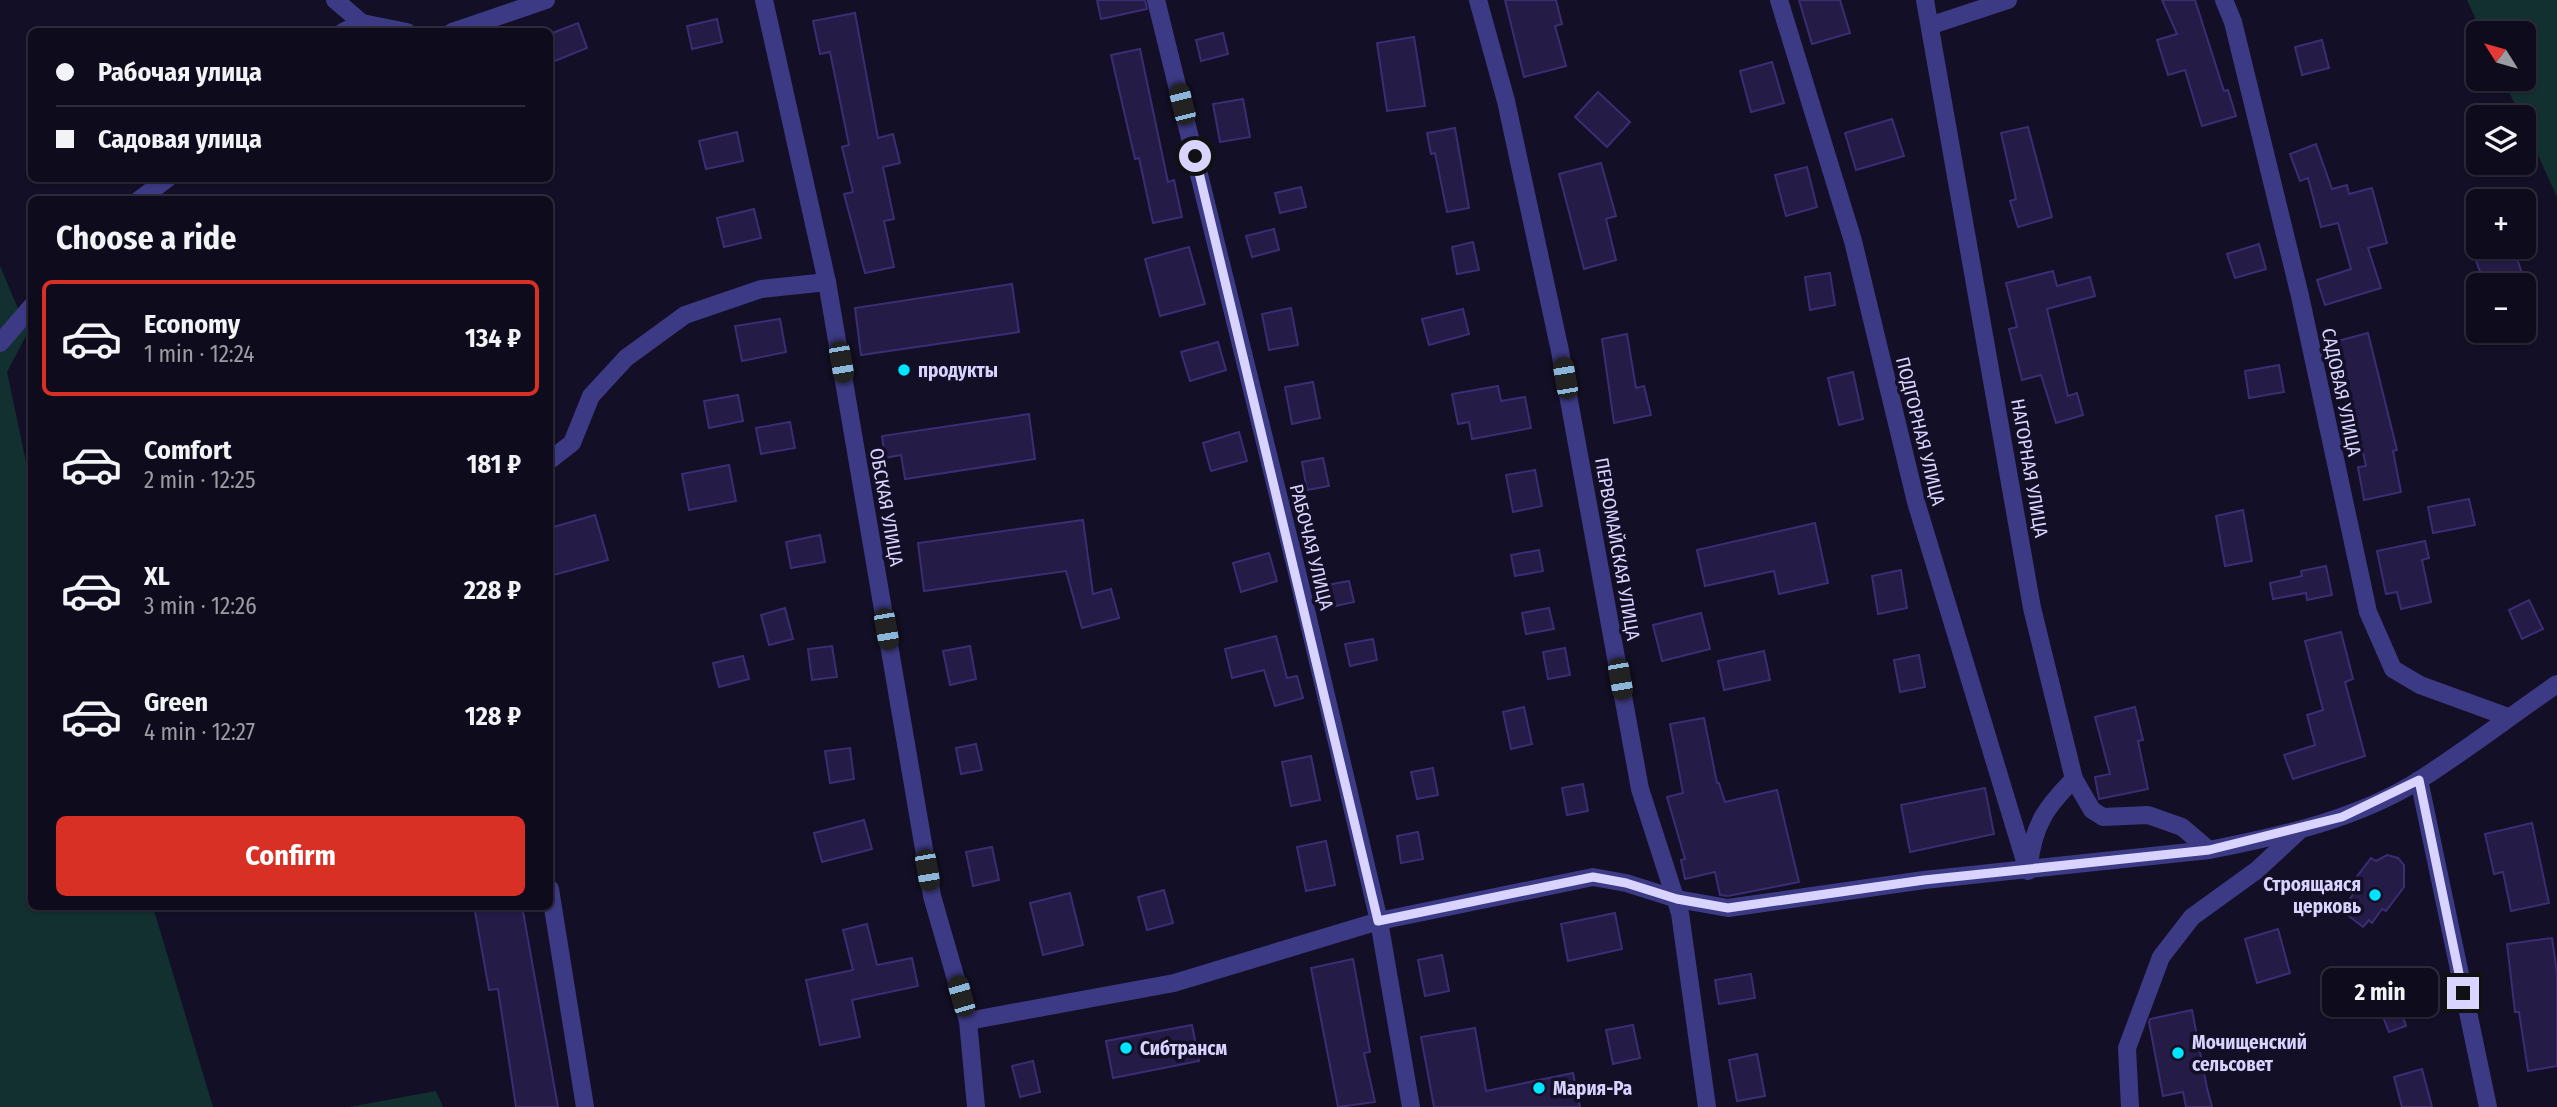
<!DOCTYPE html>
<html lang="en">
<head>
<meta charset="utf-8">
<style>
  body { margin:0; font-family:"Fira Sans Condensed",sans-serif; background:#1c1929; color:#f1f3f6; height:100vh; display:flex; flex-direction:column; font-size:26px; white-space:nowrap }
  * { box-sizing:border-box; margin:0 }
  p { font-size:23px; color:#9b9ba3 }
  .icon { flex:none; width:38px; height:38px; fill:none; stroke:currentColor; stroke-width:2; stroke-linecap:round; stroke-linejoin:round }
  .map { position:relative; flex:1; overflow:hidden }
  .details { position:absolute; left:28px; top:196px; width:525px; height:714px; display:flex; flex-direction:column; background:#0e0b1c; border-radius:10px; box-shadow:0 2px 5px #0004,0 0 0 2px #2e2b3b }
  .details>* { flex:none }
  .banner { position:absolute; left:28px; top:28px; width:525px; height:154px; border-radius:10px; box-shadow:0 2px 5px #0004,0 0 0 2px #2e2b3b; display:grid; align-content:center; height:154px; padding:0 28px; background:#0e0b1c }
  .needle { width:46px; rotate:307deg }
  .controls { position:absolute; left:2466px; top:21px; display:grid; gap:14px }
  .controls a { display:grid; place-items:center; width:70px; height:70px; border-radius:10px; background:#0e0b1c; box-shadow:0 2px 5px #0004,0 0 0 2px #2e2b3b; font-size:35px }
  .end { position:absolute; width:32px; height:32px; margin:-16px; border:9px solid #d9d4ff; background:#111; box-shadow:0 0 0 4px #111 }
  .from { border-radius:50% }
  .bubble { position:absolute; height:49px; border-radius:10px; background:#0e0b1c; box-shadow:0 2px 5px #0004,0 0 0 2px #2e2b3b; font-size:23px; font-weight:700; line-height:49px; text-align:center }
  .car { position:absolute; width:21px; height:42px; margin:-21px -10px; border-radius:9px; box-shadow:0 0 5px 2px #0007; background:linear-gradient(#222 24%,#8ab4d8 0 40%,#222 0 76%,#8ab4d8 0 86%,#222 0) }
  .banner b { display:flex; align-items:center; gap:24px; height:66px; font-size:26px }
  .banner b+b { border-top:2px solid #2e2b3b }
  .banner i { width:18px; height:18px; background:#f1f3f6 }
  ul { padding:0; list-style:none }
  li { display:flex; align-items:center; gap:21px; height:116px; margin:0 14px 10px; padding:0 14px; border:4px solid transparent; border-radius:10px }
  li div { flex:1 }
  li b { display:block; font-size:26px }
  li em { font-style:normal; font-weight:700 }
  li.active { border-color:#d93025 }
  li>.icon { width:63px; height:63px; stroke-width:1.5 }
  h2 { padding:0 28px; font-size:32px; line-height:84px }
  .cta { display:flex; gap:14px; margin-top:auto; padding:14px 28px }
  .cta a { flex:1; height:80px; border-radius:10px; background:#d93025; color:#fff; font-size:28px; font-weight:700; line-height:80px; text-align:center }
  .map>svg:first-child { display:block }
  .green { fill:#12302f }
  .building { fill:#241b47; stroke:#3b2d73; stroke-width:2 }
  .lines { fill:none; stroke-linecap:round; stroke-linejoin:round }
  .minor { stroke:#3d3a85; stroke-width:18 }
  .route { stroke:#d9d4ff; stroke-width:9 }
  .poi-dot { fill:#00e5ff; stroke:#130f26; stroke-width:2.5 }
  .labels { text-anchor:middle; stroke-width:7; stroke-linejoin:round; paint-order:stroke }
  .poi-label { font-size:19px; font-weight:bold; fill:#d9d4ff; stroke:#130f26; text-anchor:start }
  .street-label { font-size:19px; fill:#d9d4ff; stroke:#130f26 }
</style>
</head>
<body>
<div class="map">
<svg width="2557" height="1107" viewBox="0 0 2557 1107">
  <rect width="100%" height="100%" fill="#130f26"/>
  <g class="green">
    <path d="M2467,0H2557V197L2524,124V117H2521L2503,79H2524V33H2482Z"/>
    <path d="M0,266L28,332L7,372L32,490V906L153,907L213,1107H0Z"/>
    <path d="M436,1091L443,1107H349Z"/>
  </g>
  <g class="building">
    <path d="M1097,0H1145L1147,9L1101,19Z"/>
    <path d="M1505,0H1556L1562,24L1555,26L1566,66L1524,77Z"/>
    <path d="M1799,0H1840L1850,33L1812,44Z"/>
    <path d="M2162,0H2195L2224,91L2228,90L2236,116L2202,126L2185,70L2168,75L2157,40L2177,34Z"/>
    <path d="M855,13L878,138L893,134L900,163L883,167L894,219L884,221L894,267L865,273L844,194L853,192L842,147L849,145L830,52L820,54L813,21Z"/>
    <path d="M717,19L722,42L692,49L687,26Z"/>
    <path d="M578,23L587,48L555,61L550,47V34Z"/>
    <path d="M1223,33L1228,54L1201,61L1196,40Z"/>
    <path d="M1414,37L1425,106L1387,111L1377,43Z"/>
    <path d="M2322,40L2329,68L2302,75L2295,47Z"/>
    <path d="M1140,49L1168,182L1174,180L1182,217L1153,223L1139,158L1135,159L1111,55Z"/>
    <path d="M1772,62L1784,103L1751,112L1740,71Z"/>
    <path d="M1598,92L1630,122L1607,147L1575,117Z"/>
    <path d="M1243,99L1250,137L1220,142L1213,104Z"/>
    <path d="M1892,119L1904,156L1856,170L1845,133Z"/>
    <path d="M2028,127L2052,217L2018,227L2010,201L2016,199L2001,133Z"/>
    <path d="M1455,128L1469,208L1447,212L1435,153L1431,154L1427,133Z"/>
    <path d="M737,132L743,161L706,169L699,141Z"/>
    <path d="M2316,144L2332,189L2347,185L2349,194L2372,188L2387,243L2368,248L2381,288L2325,305L2317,280L2351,269L2338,223L2321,227L2308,178L2300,181L2290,154Z"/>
    <path d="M1601,163L1616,216L1606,219L1616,260L1584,269L1559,174Z"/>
    <path d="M1807,167L1817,207L1786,216L1775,175Z"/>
    <path d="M1301,187L1306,207L1280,213L1275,193Z"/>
    <path d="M754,209L761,238L724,247L717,218Z"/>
    <path d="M1274,229L1279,250L1252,257L1246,236Z"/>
    <path d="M1473,242L1479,270L1457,274L1452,247Z"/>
    <path d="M2259,244L2266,269L2235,278L2227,254Z"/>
    <path d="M1189,247L1205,304L1160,316L1145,259Z"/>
    <path d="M2471,247H2513L2526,285H2485Z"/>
    <path d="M2053,271L2057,286L2090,277L2095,296L2047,309L2068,396L2077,393L2083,415L2056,423L2041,375L2022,380L2009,329L2017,327L2006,283Z"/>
    <path d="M1830,273L1835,305L1810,310L1805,277Z"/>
    <path d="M1012,284L1019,332L861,355L855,308Z"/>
    <path d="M1291,308L1298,345L1269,350L1262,314Z"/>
    <path d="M1463,309L1469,334L1429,345L1422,319Z"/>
    <path d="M780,319L786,352L742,361L735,326Z"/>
    <path d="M2368,333L2397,450L2393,451L2401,492L2364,500L2358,467L2366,466L2351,400L2346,401L2330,343Z"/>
    <path d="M1627,334L1636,388L1644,386L1651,415L1614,423L1602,339Z"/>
    <path d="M1218,342L1226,370L1190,381L1181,352Z"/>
    <path d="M2279,365L2284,392L2249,398L2245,371Z"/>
    <path d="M1853,372L1863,419L1839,425L1828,378Z"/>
    <path d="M1313,382L1320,418L1292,424L1285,387Z"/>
    <path d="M1498,386L1501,401L1525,397L1531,428L1472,439L1469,422L1458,424L1452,394Z"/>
    <path d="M738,395L743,421L709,428L704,401Z"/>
    <path d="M1029,414L1035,459L905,479L901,455L885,458L882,436Z"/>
    <path d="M790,422L795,448L761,454L756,428Z"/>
    <path d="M1239,432L1247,461L1211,471L1203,443Z"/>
    <path d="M1323,458L1329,486L1307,490L1302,462Z"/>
    <path d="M729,465L736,501L689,510L682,474Z"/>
    <path d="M1535,470L1542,506L1513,512L1506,475Z"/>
    <path d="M2469,499L2475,525L2433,533L2428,507Z"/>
    <path d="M2243,510L2252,561L2225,566L2216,516Z"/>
    <path d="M595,515L608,560L550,576V528Z"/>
    <path d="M1083,520L1093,594L1111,589L1119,618L1082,628L1066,571L924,591L918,543Z"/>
    <path d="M1815,523L1828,583L1779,594L1774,571L1705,586L1697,550Z"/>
    <path d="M820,535L825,562L791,568L786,542Z"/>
    <path d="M2425,541L2429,558L2422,560L2431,602L2401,609L2397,592L2386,594L2377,551Z"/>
    <path d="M1539,550L1543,571L1515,576L1511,555Z"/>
    <path d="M1269,553L1277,581L1241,592L1233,563Z"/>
    <path d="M2326,566L2332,595L2307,600L2306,593L2273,599L2270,583L2302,576L2301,571Z"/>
    <path d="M1901,570L1907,608L1878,614L1872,576Z"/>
    <path d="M1349,581L1354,602L1326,608L1322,586Z"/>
    <path d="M2529,600L2543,629L2522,639L2509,610Z"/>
    <path d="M785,608L793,639L769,645L761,615Z"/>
    <path d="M1549,608L1554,629L1526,634L1522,613Z"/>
    <path d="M1701,613L1710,649L1662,661L1653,625Z"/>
    <path d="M2341,632L2353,679L2345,682L2365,756L2293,779L2284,755L2315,745L2307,715L2323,710L2305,641Z"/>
    <path d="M1276,636L1287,678L1297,676L1303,698L1275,706L1264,670L1232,678L1225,649Z"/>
    <path d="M1373,639L1377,660L1350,666L1345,644Z"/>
    <path d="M832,646L837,677L812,680L808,649Z"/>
    <path d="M970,646L976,679L950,685L943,651Z"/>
    <path d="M1565,648L1570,675L1548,679L1543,652Z"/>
    <path d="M1764,651L1770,680L1724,690L1718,661Z"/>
    <path d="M1919,655L1925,687L1900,692L1894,660Z"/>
    <path d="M743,656L749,679L719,687L713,663Z"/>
    <path d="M1524,707L1532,744L1511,749L1503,712Z"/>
    <path d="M2135,707L2143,740L2138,741L2148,789L2099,799L2095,777L2110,774L2095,717Z"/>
    <path d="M1704,718L1717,783H1719L1725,802L1777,790L1799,882L1728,896L1720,895L1715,872L1685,879L1681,860L1685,859L1667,797L1683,793L1670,724Z"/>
    <path d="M976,744L982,770L961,774L956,748Z"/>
    <path d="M850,748L854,779L830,783L825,751Z"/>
    <path d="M1311,756L1320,800L1291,806L1282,762Z"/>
    <path d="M1433,768L1438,795L1417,799L1411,772Z"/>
    <path d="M1583,784L1588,811L1567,815L1562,788Z"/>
    <path d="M1985,788L1994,834L1910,852L1901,805Z"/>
    <path d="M864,820L872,849L822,862L814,833Z"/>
    <path d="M2532,823L2549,903L2511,911L2503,872L2494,874L2485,834Z"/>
    <path d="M1418,832L1423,859L1401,863L1397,836Z"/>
    <path d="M1326,841L1335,885L1306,891L1297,847Z"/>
    <path d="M992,847L999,880L973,886L966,852Z"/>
    <path d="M2387,855L2398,858L2404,865V887L2386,911L2382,909L2372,923L2369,920L2363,927L2345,913L2351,905L2348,902L2357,888L2352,883L2371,858L2376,861Z"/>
    <path d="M1164,890L1173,923L1147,930L1138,897Z"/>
    <path d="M1070,893L1083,945L1043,955L1030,903Z"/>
    <path d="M474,906H522L558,1107H516L498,989L489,990Z"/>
    <path d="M1615,913L1622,949L1568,961L1561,924Z"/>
    <path d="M867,924L877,965L912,958L918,986L852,1000L860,1037L820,1045L806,980L853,970L843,930Z"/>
    <path d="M2278,929L2290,973L2257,983L2245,939Z"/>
    <path d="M2552,938L2557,973V1066L2528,1071L2519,1012H2515L2507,944Z"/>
    <path d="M1442,955L1449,991L1425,996L1418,960Z"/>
    <path d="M1353,959L1370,1052L1364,1053L1375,1102L1338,1107L1311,968Z"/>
    <path d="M1751,974L1755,998L1719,1004L1715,980Z"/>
    <path d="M2397,1000L2406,1026L2389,1032L2379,1007Z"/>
    <path d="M2192,1010L2207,1088L2212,1107H2186L2183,1092L2163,1096L2149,1022L2150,1019Z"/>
    <path d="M1192,1025L1199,1061L1113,1078L1106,1041Z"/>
    <path d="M1633,1025L1640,1058L1613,1064L1606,1030Z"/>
    <path d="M1475,1028L1486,1091L1573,1073L1580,1107H1434L1421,1037Z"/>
    <path d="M1757,1054L1765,1096L1737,1101L1729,1060Z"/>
    <path d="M1033,1061L1040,1092L1020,1097L1012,1066Z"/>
    <path d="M2422,1069L2432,1107H2402L2394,1077Z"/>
  </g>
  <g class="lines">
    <g class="minor">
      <path d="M335,0L362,23"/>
      <path d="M764,0L827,282L932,896L968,1021L976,1107"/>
      <path d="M1156,0L1297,572L1379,921L1411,1107"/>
      <path d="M1478,0L1506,101L1560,351L1640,789L1680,913L1707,1107"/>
      <path d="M1779,0L1853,241L1916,502L2028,871"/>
      <path d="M1925,0L2032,608L2074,779L2092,810L2103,817L2148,815L2182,827L2209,850"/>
      <path d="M2224,0L2233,22L2300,296L2368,612L2393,669L2420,685L2508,717"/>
      <path d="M362,23L407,32"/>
      <path d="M1932,25L2008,0"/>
      <path d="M343,32L362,23"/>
      <path d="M452,32L546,0"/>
      <path d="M139,200L168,178"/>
      <path d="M0,343L32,306"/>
      <path d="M550,460L572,443L591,396L626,358L685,315L761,289L827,282"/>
      <path d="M2419,780L2488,1107"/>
      <path d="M2029,864C2034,824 2046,807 2074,779"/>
      <path d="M550,889L585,1107"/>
      <path d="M968,1021L1174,983L1379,921L1593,877L1626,883L1677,899L1728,908L1924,880L2209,850C2281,836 2358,819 2421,779C2468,749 2512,715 2557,684"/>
      <path d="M2130,1107L2127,1048L2161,957L2192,917L2257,870L2299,831"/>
    </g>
  </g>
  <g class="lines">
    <path class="route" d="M1195,156L1378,921L1593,877L1626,883L1677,899L1728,908L1924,880L2209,850L2342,817L2419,780L2463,993"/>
  </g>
  <g class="poi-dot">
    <circle cx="904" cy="370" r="7"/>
    <circle cx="2375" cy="895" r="7"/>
    <circle cx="1126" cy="1048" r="7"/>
    <circle cx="2178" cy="1053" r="7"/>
    <circle cx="1539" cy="1088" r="7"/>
  </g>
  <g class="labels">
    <g class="poi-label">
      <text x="918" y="377">продукты</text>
      <text x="2361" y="891" text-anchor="end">Строящаяся<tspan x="2361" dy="22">церковь</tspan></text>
      <text x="2192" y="1049">Мочищенский<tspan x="2192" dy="22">сельсовет</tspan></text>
      <text x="1140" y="1055">Сибтрансм</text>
      <text x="1553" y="1095">Мария-Ра</text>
    </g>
    <g class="street-label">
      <text transform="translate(2342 392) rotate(78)" y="7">САДОВАЯ УЛИЦА</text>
      <text transform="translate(1921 431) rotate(76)" y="7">ПОДГОРНАЯ УЛИЦА</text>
      <text transform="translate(2030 468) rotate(80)" y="7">НАГОРНАЯ УЛИЦА</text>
      <text transform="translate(887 507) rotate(80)" y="7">ОБСКАЯ УЛИЦА</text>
      <text transform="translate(1312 547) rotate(76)" y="7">РАБОЧАЯ УЛИЦА</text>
      <text transform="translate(1618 549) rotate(80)" y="7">ПЕРВОМАЙСКАЯ УЛИЦА</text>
    </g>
  </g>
</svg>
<div class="controls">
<a><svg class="needle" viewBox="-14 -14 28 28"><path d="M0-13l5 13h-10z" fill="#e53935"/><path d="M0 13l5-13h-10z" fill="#9b9ba3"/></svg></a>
<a><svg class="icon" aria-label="layers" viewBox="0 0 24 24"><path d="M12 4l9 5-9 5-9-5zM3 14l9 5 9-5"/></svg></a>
<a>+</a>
<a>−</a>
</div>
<i class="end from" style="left:1195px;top:156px"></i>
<i class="end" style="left:2463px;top:993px"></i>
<div class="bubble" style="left:2322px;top:968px;width:116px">2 min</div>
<i class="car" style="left:1182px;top:104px;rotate:346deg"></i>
<i class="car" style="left:841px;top:362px;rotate:170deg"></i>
<i class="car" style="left:1565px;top:378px;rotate:350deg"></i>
<i class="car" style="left:886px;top:629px;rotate:170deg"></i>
<i class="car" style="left:1620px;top:679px;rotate:170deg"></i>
<i class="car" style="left:927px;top:870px;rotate:170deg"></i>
<i class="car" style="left:961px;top:996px;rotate:344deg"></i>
<div class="banner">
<b><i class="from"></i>Рабочая улица</b>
<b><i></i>Садовая улица</b>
</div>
<section class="details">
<h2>Choose a ride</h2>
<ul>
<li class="active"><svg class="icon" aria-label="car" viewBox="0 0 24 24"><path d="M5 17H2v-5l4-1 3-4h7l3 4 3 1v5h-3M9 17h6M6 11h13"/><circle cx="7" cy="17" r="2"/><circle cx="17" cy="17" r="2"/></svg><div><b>Economy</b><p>1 min · 12:24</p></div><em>134 ₽</em></li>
<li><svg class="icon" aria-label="car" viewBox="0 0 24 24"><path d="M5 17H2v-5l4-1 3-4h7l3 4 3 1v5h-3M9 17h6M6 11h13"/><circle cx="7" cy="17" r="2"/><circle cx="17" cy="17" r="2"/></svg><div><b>Comfort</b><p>2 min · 12:25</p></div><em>181 ₽</em></li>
<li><svg class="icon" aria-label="car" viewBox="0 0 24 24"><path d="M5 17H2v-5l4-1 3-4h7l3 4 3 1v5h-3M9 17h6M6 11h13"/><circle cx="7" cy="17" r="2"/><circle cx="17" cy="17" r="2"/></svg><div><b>XL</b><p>3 min · 12:26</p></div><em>228 ₽</em></li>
<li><svg class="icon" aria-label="car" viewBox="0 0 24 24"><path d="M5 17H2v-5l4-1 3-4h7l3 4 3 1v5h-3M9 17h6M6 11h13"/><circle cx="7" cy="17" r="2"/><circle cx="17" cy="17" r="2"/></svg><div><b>Green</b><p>4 min · 12:27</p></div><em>128 ₽</em></li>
</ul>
<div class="cta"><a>Confirm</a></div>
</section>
</div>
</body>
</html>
